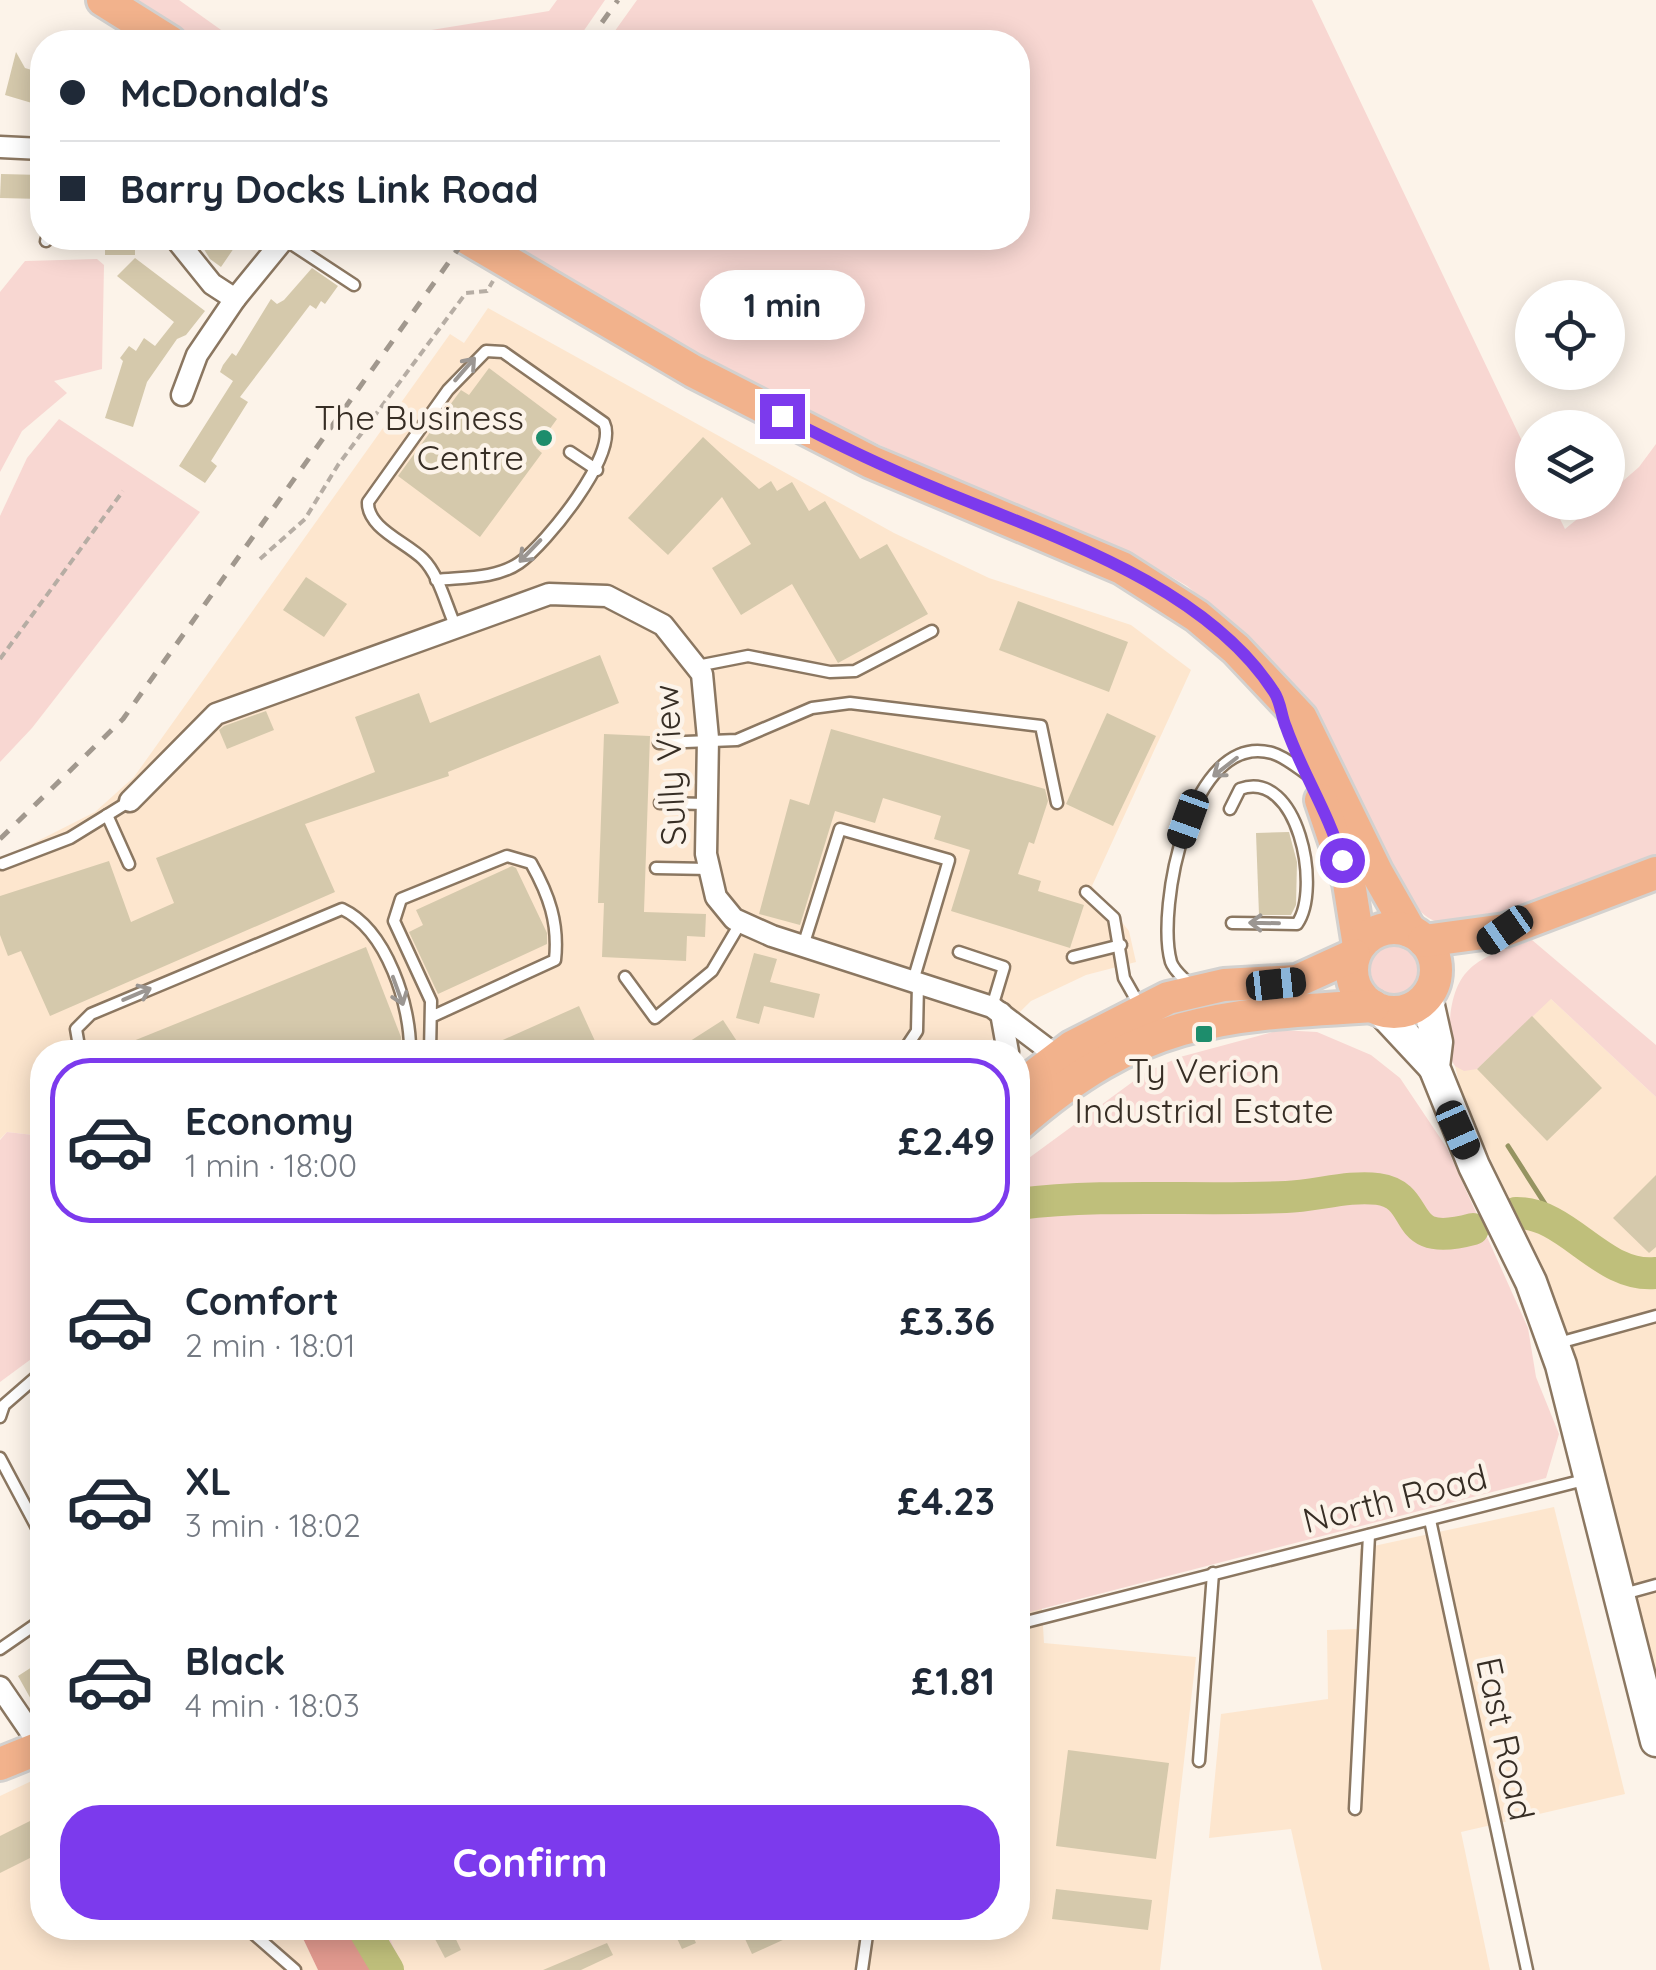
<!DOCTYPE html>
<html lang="en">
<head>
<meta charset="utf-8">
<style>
  body { margin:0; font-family:Quicksand,sans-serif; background:#f2f2f3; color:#1f2937; height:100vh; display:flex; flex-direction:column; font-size:38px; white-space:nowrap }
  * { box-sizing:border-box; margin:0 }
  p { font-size:32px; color:#747a83 }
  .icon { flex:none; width:55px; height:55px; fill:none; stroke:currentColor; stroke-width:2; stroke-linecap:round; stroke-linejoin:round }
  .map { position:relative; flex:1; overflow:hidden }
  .drawer { position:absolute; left:30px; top:1040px; width:1000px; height:900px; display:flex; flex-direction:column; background:#fff; border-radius:40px; box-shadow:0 5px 25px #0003 }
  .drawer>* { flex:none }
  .top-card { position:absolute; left:30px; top:30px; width:1000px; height:220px; border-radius:40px; box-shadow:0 5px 25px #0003; display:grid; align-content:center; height:220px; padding:0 30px; background:#fff }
  .controls { position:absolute; left:1515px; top:280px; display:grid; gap:20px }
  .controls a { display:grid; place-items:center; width:110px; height:110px; border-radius:50%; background:#fff; box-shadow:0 5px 25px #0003; font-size:50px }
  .end { position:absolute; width:45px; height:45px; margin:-22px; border:12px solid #7c3aed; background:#fff; box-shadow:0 0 0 5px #fff }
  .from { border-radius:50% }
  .bubble { position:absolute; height:70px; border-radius:35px; background:#fff; box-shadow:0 5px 25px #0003; font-size:32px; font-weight:700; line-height:70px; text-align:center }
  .car { position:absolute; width:30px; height:60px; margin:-30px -15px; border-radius:12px; box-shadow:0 0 8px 2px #0007; background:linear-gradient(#222 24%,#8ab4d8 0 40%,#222 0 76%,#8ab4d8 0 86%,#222 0) }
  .top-card b { display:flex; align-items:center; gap:35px; height:95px; font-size:38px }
  .top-card b+b { border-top:2px solid #e0e1e3 }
  .top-card i { width:25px; height:25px; background:#1f2937 }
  ul { padding:18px 0 0; list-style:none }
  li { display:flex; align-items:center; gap:30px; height:165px; margin:0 20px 15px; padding:0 10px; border:5px solid transparent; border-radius:40px }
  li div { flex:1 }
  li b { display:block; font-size:38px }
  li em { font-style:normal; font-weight:700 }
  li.on { border-color:#7c3aed }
  li>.icon { width:90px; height:90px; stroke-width:1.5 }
  .cta { display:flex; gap:20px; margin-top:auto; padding:20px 30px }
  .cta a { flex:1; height:115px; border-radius:40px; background:#7c3aed; color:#fff; font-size:40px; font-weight:700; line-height:115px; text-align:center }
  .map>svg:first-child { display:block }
  .built { fill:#fde6ce }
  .green { fill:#f8d7d2 }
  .forest { fill:#e29a8f }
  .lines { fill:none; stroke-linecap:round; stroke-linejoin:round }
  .stream { stroke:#969461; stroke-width:5 }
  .river { stroke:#bfbf7b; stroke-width:32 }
  .building { fill:#d5c9ac }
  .lane-casing { stroke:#8b7761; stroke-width:15 }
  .street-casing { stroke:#8b7761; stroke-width:25 }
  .secondary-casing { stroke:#8b7761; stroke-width:35 }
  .primary-casing { stroke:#d3d1cf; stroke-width:38 }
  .path { stroke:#b6ada4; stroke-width:4; stroke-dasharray:8 5; stroke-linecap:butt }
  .lane { stroke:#fff; stroke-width:10 }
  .street { stroke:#fff; stroke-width:20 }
  .secondary { stroke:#fff; stroke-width:30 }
  .primary { stroke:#f2b28c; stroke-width:32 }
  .rail { stroke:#a1988e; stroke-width:5; stroke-dasharray:12 12; stroke-linecap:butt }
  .oneway { stroke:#9b9692 }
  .route { stroke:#7c3aed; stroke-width:12 }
  .poi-dot { fill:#1d8d6c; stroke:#fcf3e9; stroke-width:4 }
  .labels { text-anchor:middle; stroke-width:9; stroke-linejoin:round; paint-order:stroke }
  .poi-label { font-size:35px; fill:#372e25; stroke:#fcf3e9; text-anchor:end }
  .street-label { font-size:35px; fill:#372e25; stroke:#fcf3e9 }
</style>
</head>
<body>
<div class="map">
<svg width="1656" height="1970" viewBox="0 0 1656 1970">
  <rect width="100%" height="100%" fill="#fcf3e9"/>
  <g class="built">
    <path d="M488,308L894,533L989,578L1131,625L1191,670L1092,886L1129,931L1136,962L1086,975L1031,1001L979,1052H42V1136L7,1132L0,1139V860L95,812L134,777L450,334L464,343Z"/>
    <path d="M1550,998L1656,1097V1700L1568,1353L1511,1202L1464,1103L1455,1066L1477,1069Z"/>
    <path d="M1554,1507L1625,1794L1461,1832L1490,1970H1322L1291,1829L1209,1838L1221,1714L1328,1699L1327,1630L1357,1629L1360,1549Z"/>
    <path d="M1041,1595L1044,1643L1196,1657L1160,1970H403L386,1928H1018V1603Z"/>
    <path d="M42,1776V1928H298L318,1970H0V1796Z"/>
  </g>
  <g class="green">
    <path d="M120,0H179L238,42H187Z"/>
    <path d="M557,0H605L576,42H374L382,38L549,11Z"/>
    <path d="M637,0H1312L1532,462V502L1552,503L1565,529L1597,503L1608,502V494L1639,467L1656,444V863C1609,879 1482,934 1438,922C1418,917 1407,893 1398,876L1391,879L1288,685L1236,627L1187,586L1130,553L922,465L744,381L527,259L499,238H1018V42H607Z"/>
    <path d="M97,259L104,265L102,369L54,381L67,393L22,431L0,472V292L25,261Z"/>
    <path d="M59,419L200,512L32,728L0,762V516L27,458Z"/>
    <path d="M1532,940L1656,1045V1097L1551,999L1477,1069L1464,1071L1455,1066C1446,1052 1449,1037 1450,1020C1455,962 1484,957 1532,940Z"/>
    <circle cx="1394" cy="968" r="26"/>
    <path d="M1280,1030L1317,1032L1371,1055L1400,1078L1447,1148L1528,1328L1536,1377L1559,1434L1546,1478L1018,1615V1166L1146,1072L1180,1057Z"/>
    <path d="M7,1132L42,1136V1351L0,1382V1140Z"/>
    <path d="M363,1928H386L403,1970H388Z"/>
  </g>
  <path class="forest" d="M298,1928H363L388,1970H318Z"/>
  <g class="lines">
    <path class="stream" d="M1508,1146L1563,1232"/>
    <g class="river">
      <path d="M1018,1204C1106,1193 1198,1201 1286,1197C1316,1196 1349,1185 1378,1189C1427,1196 1395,1250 1473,1229"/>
      <path d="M1516,1213C1568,1212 1602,1279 1656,1273"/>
      <path d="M363,1928L388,1970"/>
    </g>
  </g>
  <g class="building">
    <path d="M16,52L25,68L42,73V106L5,95Z"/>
    <path d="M1,174L42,175V199L0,198Z"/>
    <rect x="105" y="238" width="30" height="17"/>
    <path d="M197,238H234L229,245L234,248L221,267L210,259Z"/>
    <path d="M135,258L205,311L186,335L177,339L147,382L133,427L105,418L123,361L120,358L129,346L136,351L144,338L155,346L174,322L117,276Z"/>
    <path d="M312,268L338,286L325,304L321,301L316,309L310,305L240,397L248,402L211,461L217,466L205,483L179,466L233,381L220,372L223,365L232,353L236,356L271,299L277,304L284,300Z"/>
    <path d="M489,368L557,419L536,448L542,453L480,537L398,476L461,390L469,395Z"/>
    <path d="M703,437L759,489L771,481L777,491L792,482L809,511L825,501L860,559L887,544L928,614L838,663L792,584L741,615L712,568L751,544L722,497L668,555L628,518Z"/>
    <path d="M306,577L347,604L324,637L283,610Z"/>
    <path d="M1018,601L1128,642L1109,692L999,650Z"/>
    <path d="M600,655L619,703L448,772L449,776L305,824L335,892L50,1016L21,951L8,956L0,935V896L109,861L131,922L174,903L156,858L375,772L355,717L419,693L430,723Z"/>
    <path d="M266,711L274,730L227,749L219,730L224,726Z"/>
    <path d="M1107,713L1156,736L1113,826L1066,804Z"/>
    <path d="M831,729L1045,789L1048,801L1034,844L1029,842L1018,874L1041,881L1038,891L1084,905L1070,948L951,911L970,850L934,839L941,816L883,798L875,823L835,811L800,925L759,914L790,799L809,805Z"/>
    <path d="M604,734L650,736L644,912L706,914L705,937L687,936L686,961L602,957L604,903H598Z"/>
    <path d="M1289,832L1297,862L1296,905L1291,915H1259L1256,833Z"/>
    <path d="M512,866L516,868L547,933V944L438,994L409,932L423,925L416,910Z"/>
    <path d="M366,947L401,1037V1052H106Z"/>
    <path d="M754,953L777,959L770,982L820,994L814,1018L764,1006L759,1024L736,1018Z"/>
    <path d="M579,1006L600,1052H476Z"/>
    <path d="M1532,1016L1602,1088L1547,1141L1477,1069Z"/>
    <path d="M723,1020L744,1052H673Z"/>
    <path d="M1656,1175V1247L1649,1253L1613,1218Z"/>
    <path d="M32,1667L37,1674L42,1670V1719L18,1676Z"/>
    <path d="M1068,1750L1169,1763L1156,1859L1056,1846Z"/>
    <path d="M42,1815V1852L0,1873V1836Z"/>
    <path d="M1056,1889L1152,1900L1148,1930L1052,1919Z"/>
    <path d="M672,1928H689L696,1943L682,1949Z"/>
    <path d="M740,1928H809L752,1954Z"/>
    <path d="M452,1931L461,1950L445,1958L435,1939Z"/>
    <path d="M607,1943L613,1955L581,1970H543Z"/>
  </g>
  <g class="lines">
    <defs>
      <g id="lane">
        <path d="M284,239L354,285"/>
        <path d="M46,241L47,238"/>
        <path d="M570,452L597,470"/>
        <path d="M436,580C462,577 496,579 519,563C546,544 619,454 604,423L503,352L486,351L448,390L368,502C367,528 406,542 423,559C439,575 446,605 455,625"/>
        <path d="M697,666L748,656L830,672L855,671L932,631"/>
        <path d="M659,743L737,740L812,708L850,703L1041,726L1057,803"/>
        <path d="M660,803L706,804"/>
        <path d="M1230,809L1240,789C1298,768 1322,889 1297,924L1232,923"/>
        <path d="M107,815L129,864"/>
        <path d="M2,864L70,838L130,801"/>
        <path d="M656,868L710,869"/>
        <path d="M1086,892L1114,918L1124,978L1141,1008"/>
        <path d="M803,946L840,829L949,860L913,981"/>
        <path d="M959,952L1004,967L992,1007"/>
        <path d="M1073,957L1121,945"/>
        <path d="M625,977L655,1018L712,971L741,922"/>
        <path d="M1190,985C1184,978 1174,971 1171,962C1156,909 1190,730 1272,753C1286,757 1299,769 1311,777"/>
        <path d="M80,1052L76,1029L91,1014L342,909C387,930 411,1006 410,1052"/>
        <path d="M430,1052L431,1001L394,921L401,899L507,856L531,863C549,895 559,923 555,960L431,1017"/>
        <path d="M903,1052L917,1031L918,984"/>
        <path d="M1555,1344L1656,1316"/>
        <path d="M0,1417L4,1405L42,1372"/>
        <path d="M0,1458L42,1537"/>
        <path d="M1430,1520L1527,1970"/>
        <path d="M1620,1595L1656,1585"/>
        <path d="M1018,1624L1588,1479"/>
        <path d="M0,1649L42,1620"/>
        <path d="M1199,1761L1213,1573"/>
        <path d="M1355,1809L1369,1535"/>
        <path d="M247,1928L295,1970"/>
        <path d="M862,1970L868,1928"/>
      </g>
      <g id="street">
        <path d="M0,147L42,149"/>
        <path d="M175,238L212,284L235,299L197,355L182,395"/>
        <path d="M235,299L284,239"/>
        <path d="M130,801L216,714L549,594L607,596L663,625L702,674L708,738L706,854L716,897L734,919L772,936L992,1007L1066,1063"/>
        <path d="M1001,1013L1008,1052"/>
        <path d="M0,1687L41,1747"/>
      </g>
      <g id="secondary">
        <path d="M1427,997L1437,1042L1434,1067L1474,1166L1531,1282L1561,1365L1656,1741"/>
        <path d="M1380,1009L1434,1067"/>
      </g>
      <g id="primary">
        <path d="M103,0L170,42"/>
        <path d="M467,238L693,371L871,462L1122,568L1197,616L1236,649L1301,718L1377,873L1410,931"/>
        <path d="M1321,800L1349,883L1359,946"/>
        <circle cx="1394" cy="970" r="42"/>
        <path d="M1424,941L1505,930L1656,873"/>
        <path d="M1018,1088L1072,1047L1168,998L1224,985L1297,981L1354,955"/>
        <path d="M1018,1125C1140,1018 1219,1015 1373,1006"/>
        <path d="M0,1764L42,1747"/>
      </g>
    </defs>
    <use href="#lane" class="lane-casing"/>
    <use href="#street" class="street-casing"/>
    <use href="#secondary" class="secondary-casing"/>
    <use href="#primary" class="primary-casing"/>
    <g class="path">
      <path d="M260,559L305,519L338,465L466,293L487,291L493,281"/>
      <path d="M0,659L123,491"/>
    </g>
    <use href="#lane" class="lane"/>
    <use href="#street" class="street"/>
    <use href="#secondary" class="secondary"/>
    <use href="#primary" class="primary"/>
    <g class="rail">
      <path d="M588,42L618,0"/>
      <path d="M0,839L123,719L466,238"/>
    </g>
  </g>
  <defs><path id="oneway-shaft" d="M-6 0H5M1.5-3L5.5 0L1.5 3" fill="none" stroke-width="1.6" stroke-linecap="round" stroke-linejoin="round" transform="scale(2.5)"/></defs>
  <g class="oneway">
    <use href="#oneway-shaft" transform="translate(465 369) rotate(-49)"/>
    <use href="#oneway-shaft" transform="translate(530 551) rotate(134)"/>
    <use href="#oneway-shaft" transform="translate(1225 767) rotate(142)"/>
    <use href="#oneway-shaft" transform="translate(1264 923) rotate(-179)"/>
    <use href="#oneway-shaft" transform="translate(398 991) rotate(70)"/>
    <use href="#oneway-shaft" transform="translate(137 994) rotate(-23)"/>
  </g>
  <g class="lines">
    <path class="route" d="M782,416C834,443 886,468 940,490C1051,536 1205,585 1274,692C1281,702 1281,716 1286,727C1302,773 1329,813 1342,860"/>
  </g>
  <g class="poi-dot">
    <circle cx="544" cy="438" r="10"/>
    <rect x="1194" y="1024" width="20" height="20" rx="5"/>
  </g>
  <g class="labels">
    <g class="poi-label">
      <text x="524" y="430">The Business<tspan x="524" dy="40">Centre</tspan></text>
      <text x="1204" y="1083" text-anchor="middle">Ty Verion<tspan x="1204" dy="40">Industrial Estate</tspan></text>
    </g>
    <g class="street-label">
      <text transform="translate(670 765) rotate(-93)" y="12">Sully View</text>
      <text transform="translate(1395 1499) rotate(-14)" y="12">North Road</text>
      <text transform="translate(1505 1739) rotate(78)" y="12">East Road</text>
    </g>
  </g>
</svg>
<div class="controls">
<a><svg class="icon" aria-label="locate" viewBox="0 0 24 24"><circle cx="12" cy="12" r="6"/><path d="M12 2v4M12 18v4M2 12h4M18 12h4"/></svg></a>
<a><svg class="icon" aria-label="layers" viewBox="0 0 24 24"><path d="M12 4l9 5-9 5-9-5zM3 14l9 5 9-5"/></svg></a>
</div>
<i class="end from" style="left:1342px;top:860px"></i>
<i class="end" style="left:782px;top:416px"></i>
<div class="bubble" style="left:700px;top:270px;width:165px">1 min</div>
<i class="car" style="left:1188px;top:819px;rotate:200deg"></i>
<i class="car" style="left:1505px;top:930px;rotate:235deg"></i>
<i class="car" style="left:1276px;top:984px;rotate:84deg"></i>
<i class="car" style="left:1458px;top:1130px;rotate:156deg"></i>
<div class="top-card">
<b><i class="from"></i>McDonald's</b>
<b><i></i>Barry Docks Link Road</b>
</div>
<section class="drawer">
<ul>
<li class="on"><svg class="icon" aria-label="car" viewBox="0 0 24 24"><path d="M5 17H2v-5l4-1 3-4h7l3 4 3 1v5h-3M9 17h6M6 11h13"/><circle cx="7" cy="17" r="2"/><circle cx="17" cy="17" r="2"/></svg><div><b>Economy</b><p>1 min · 18:00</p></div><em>£2.49</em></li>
<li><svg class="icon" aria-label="car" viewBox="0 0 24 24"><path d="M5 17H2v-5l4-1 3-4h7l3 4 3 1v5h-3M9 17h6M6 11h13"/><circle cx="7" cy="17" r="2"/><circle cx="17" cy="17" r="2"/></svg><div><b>Comfort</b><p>2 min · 18:01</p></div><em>£3.36</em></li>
<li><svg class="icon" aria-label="car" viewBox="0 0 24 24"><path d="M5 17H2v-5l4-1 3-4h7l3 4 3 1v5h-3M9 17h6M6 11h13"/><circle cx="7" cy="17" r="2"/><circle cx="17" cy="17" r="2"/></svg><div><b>XL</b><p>3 min · 18:02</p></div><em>£4.23</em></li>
<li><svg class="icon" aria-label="car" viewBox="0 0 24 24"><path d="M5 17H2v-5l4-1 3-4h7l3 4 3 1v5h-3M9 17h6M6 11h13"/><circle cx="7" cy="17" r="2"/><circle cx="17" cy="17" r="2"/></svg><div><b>Black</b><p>4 min · 18:03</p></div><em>£1.81</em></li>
</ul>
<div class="cta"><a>Confirm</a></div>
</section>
</div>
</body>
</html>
